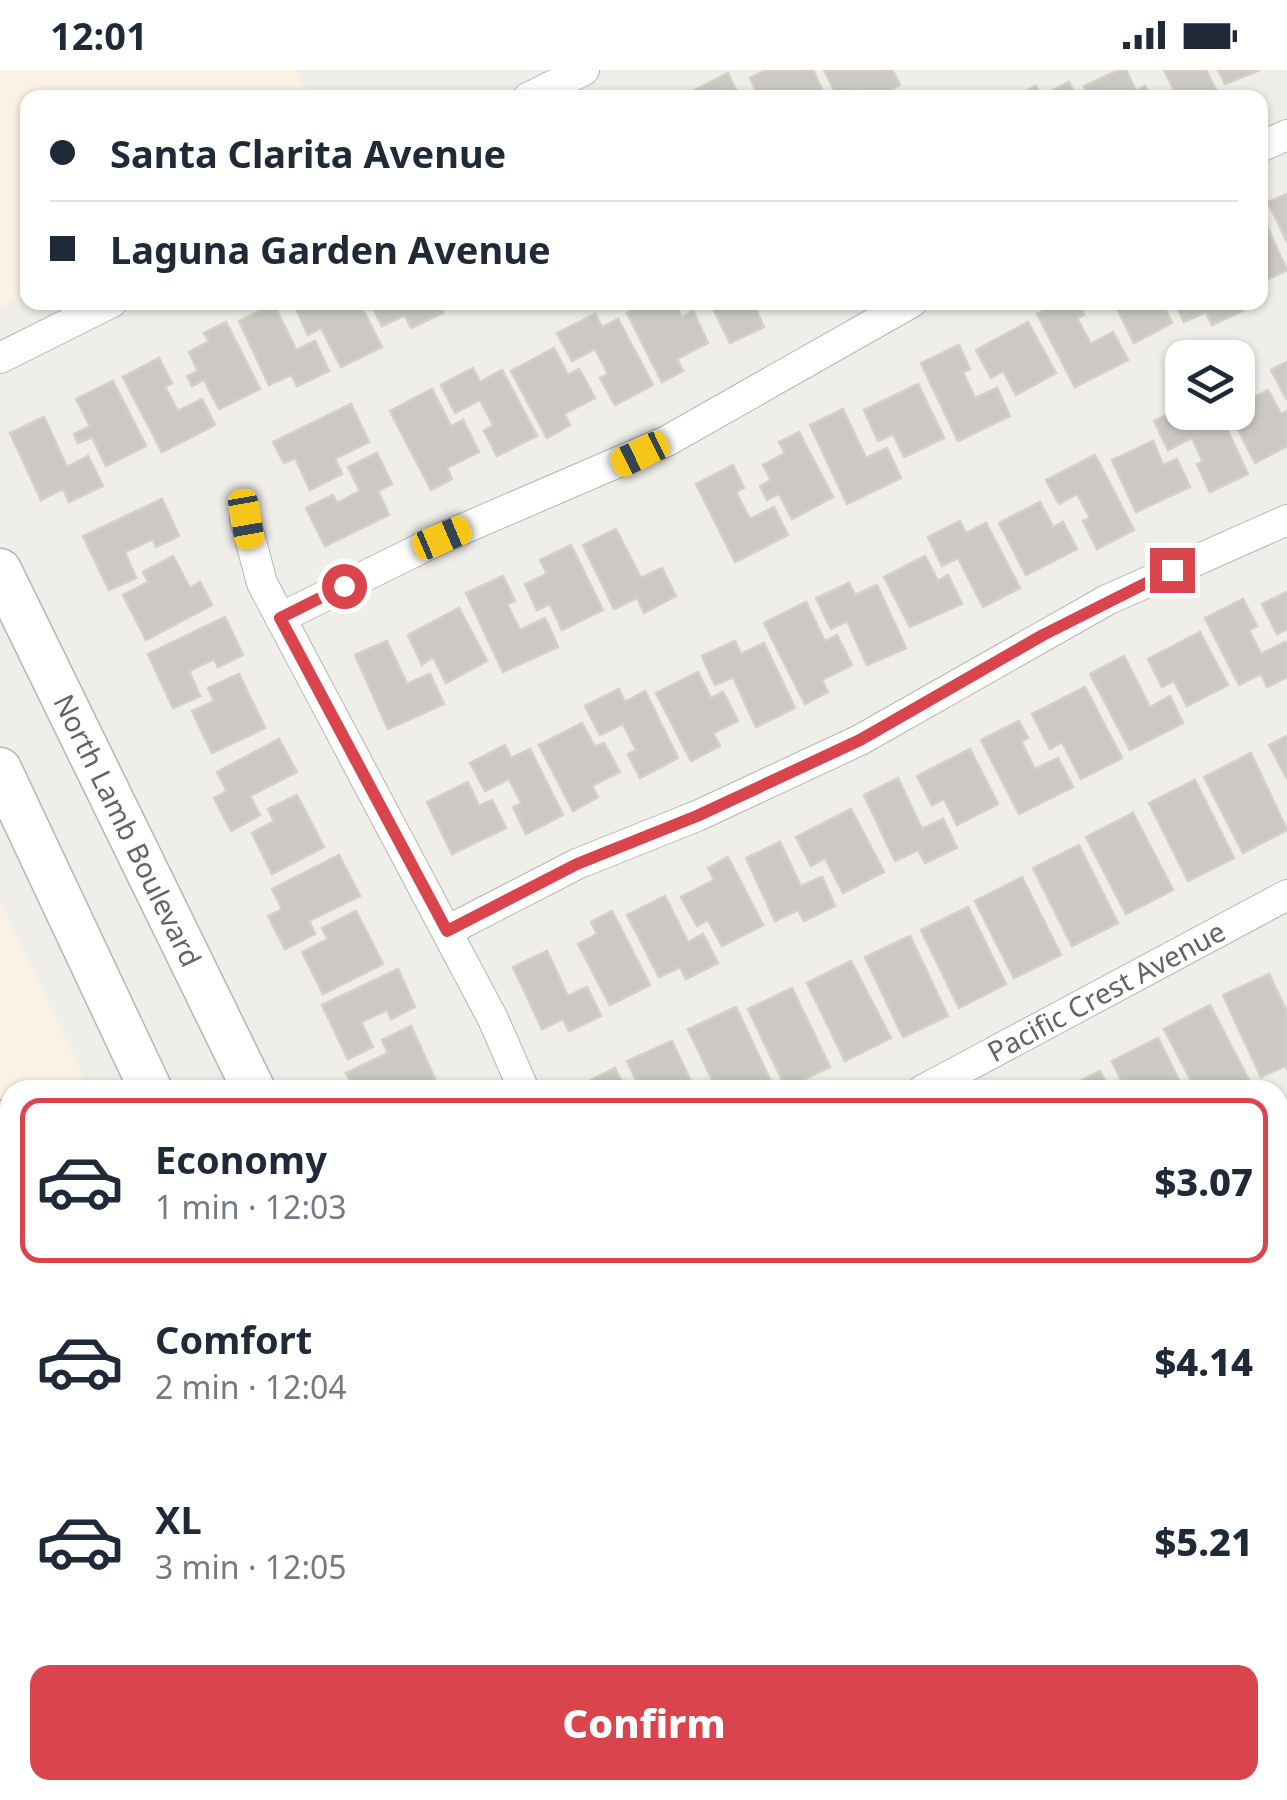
<!DOCTYPE html>
<html lang="en">
<head>
<meta charset="utf-8">
<style>
  body { margin:0; font-family:"Noto Sans",sans-serif; background:#f6f6f7; color:#1f2937; height:100vh; display:flex; flex-direction:column; font-size:38px; white-space:nowrap }
  * { box-sizing:border-box; margin:0 }
  p { font-size:32px; color:#747a83 }
  .icon { flex:none; width:55px; height:55px; fill:none; stroke:currentColor; stroke-width:2; stroke-linecap:round; stroke-linejoin:round }
  .map { position:relative; flex:1; overflow:hidden }
  .side { position:absolute; left:0px; top:1010px; width:1288px; height:720px; display:flex; flex-direction:column; background:#fff; border-radius:30px 30px 0 0; box-shadow:0 2px 8px #0004 }
  .side>* { flex:none }
  .top-card { position:absolute; left:20px; top:20px; width:1248px; height:220px; border-radius:20px; box-shadow:0 2px 8px #0004; display:grid; align-content:center; height:220px; padding:0 30px; background:#fff }
  .tools { position:absolute; left:1165px; top:270px; display:grid; gap:20px }
  .tools a { display:grid; place-items:center; width:90px; height:90px; border-radius:20px; background:#fff; box-shadow:0 2px 8px #0004; font-size:50px }
  .end { position:absolute; width:45px; height:45px; margin:-22px; border:12px solid #da454d; background:#fff; box-shadow:0 0 0 5px #fff }
  .from { border-radius:50% }
  .car { position:absolute; width:30px; height:60px; margin:-30px -15px; border-radius:12px; box-shadow:0 0 8px 2px #0007; background:linear-gradient(#f5c518 24%,#345 0 40%,#f5c518 0 76%,#345 0 86%,#f5c518 0) }
  .top-card b { display:flex; align-items:center; gap:35px; height:95px; font-size:38px }
  .top-card b+b { border-top:2px solid #e0e1e3 }
  .top-card i { width:25px; height:25px; background:#1f2937 }
  ul { padding:18px 0 0; list-style:none }
  li { display:flex; align-items:center; gap:30px; height:165px; margin:0 20px 15px; padding:0 10px; border:5px solid transparent; border-radius:20px }
  li div { flex:1 }
  li b { display:block; font-size:38px }
  li em { font-style:normal; font-weight:800 }
  li.selected { border-color:#da454d }
  li>.icon { width:90px; height:90px; stroke-width:1.5 }
  .button { display:flex; gap:20px; margin-top:auto; padding:20px 30px }
  .button a { flex:1; height:115px; border-radius:20px; background:#da454d; color:#fff; font-size:40px; font-weight:800; line-height:115px; text-align:center }
  .status { display:flex; justify-content:space-between; align-items:center; height:70px; padding:0 50px; background:#fff; direction:ltr }
  .status svg { height:28px; fill:currentColor }
  .map>svg:first-child { display:block }
  .commercial { fill:#fbf2e3 }
  .building { fill:#ccc9c5; stroke:#d5cfc7; stroke-width:2.5 }
  .lines { fill:none; stroke-linecap:round; stroke-linejoin:round }
  .lane-casing { stroke:#b3b6b9; stroke-width:18 }
  .street-casing { stroke:#b3b6b9; stroke-width:32 }
  .secondary-casing { stroke:#b3b6b9; stroke-width:45 }
  .lane { stroke:#fff; stroke-width:15 }
  .street { stroke:#fff; stroke-width:30 }
  .secondary { stroke:#fff; stroke-width:42 }
  .route { stroke:#da454d; stroke-width:12 }
  .labels { text-anchor:middle; stroke-width:8; stroke-linejoin:round; paint-order:stroke }
  .street-label { font-size:28px; fill:#606467; stroke:#fff }
</style>
</head>
<body>
<div class="status"><b>12:01</b><svg viewBox="0 0 49 12"><path d="M0 12V9h3v3zM5 12V6h3v6zM10 12V3h3v9zM15 12V0h3v12zM26 1h20v11H26zM47 4h2v5h-2z"/></svg></div>
<div class="map">
<svg width="1287" height="1730" viewBox="0 0 1287 1730">
  <rect width="100%" height="100%" fill="#f0eee9"/>
  <g class="commercial">
    <path d="M0,0H295L308,27L28,28L27,224L0,238Z"/>
    <path d="M0,831L90,1020H10V1720H423L428,1730H0Z"/>
  </g>
  <g class="building">
    <path d="M766,0H813L826,28H760L750,8Z"/>
    <path d="M824,0H892L900,15L875,28H866L861,18L838,28Z"/>
    <path d="M1119,0H1126L1136,21L1145,16L1150,28H1090L1084,16Z"/>
    <path d="M1164,0H1206L1220,28H1178Z"/>
    <path d="M1218,0H1260L1225,14Z"/>
    <path d="M728,3L739,26L696,28L693,21Z"/>
    <path d="M1069,12L1077,28H1013L1036,16L1041,26Z"/>
    <path d="M1287,124V172L1268,132Z"/>
    <path d="M1262,146L1287,200L1260,213V147Z"/>
    <path d="M293,232H359L382,277L341,297L321,258L308,265Z"/>
    <path d="M370,232H438L443,243L411,258L405,245L382,256Z"/>
    <path d="M647,232H674L682,247L693,241L708,273L677,289L683,301L662,312L627,243Z"/>
    <path d="M710,232H752L764,257L730,273Z"/>
    <path d="M1061,232H1078L1084,245L1077,248L1091,274L1113,262L1128,290L1075,317L1037,244Z"/>
    <path d="M1114,232H1162L1172,253L1134,273Z"/>
    <path d="M1175,232H1239L1242,241L1212,255L1206,242L1184,252Z"/>
    <path d="M274,234L296,280L315,271L329,301L297,316L291,305L269,315L239,251Z"/>
    <path d="M595,244L602,257L618,249L653,315L615,335L600,308L608,304L595,279L572,291L557,263Z"/>
    <path d="M226,252L260,319L219,339L204,310L192,316L187,306L198,301L189,282L209,271L204,263Z"/>
    <path d="M1028,252L1056,303L1016,325L1003,301L991,308L976,280Z"/>
    <path d="M959,275L970,299L963,302L975,328L997,318L1010,346L958,371L921,293Z"/>
    <path d="M554,278L568,305L579,299L595,328L564,344L570,355L547,368L511,301Z"/>
    <path d="M159,288L172,313L165,317L178,341L202,329L215,355L162,382L123,307Z"/>
    <path d="M1287,292V330L1271,300Z"/>
    <path d="M473,298L480,312L502,300L537,366L497,386L484,361L493,355L480,330L455,343L441,315Z"/>
    <path d="M113,311L146,376L106,396L92,367L78,373L74,364L90,356L76,329Z"/>
    <path d="M918,314L944,368L904,387L893,364L878,371L864,340Z"/>
    <path d="M432,319L451,356L463,350L479,382L447,398L452,409L431,420L390,341Z"/>
    <path d="M1268,320L1281,344L1287,341V376L1255,393L1229,342H1238V336Z"/>
    <path d="M351,334L369,372L335,389L342,404L310,420L295,388L284,393L273,372Z"/>
    <path d="M1182,337V342H1191L1194,348L1219,342L1248,404L1210,422L1197,394L1203,392L1192,368L1168,380L1154,351Z"/>
    <path d="M843,339L866,388L887,378L901,408L847,434L810,355Z"/>
    <path d="M44,347L67,397L88,386L103,416L69,432L63,419L41,430L10,363Z"/>
    <path d="M799,362L833,427L792,449L779,424L767,430L760,416L771,410L763,395L785,383L779,372Z"/>
    <path d="M1153,371L1163,395L1177,389L1190,417L1136,442L1112,390Z"/>
    <path d="M377,383L392,414L378,421L389,445L325,476L306,438L333,425L337,433L360,421L348,397Z"/>
    <path d="M1095,385L1134,460L1097,479L1083,451L1090,448L1077,424L1059,434L1046,410Z"/>
    <path d="M733,395L744,418L736,422L750,449L774,437L788,465L735,492L696,414Z"/>
    <path d="M162,429L179,466L156,477L153,469L125,482L136,508L109,520L83,466Z"/>
    <path d="M1040,432L1053,457L1063,452L1077,479L1026,505L999,453Z"/>
    <path d="M960,451L966,463L986,453L1020,518L983,537L958,488L942,496L928,467Z"/>
    <path d="M616,459L641,508L662,498L676,526L644,543L637,528L614,539L583,475Z"/>
    <path d="M571,475L603,540L562,560L550,534L537,540L525,514L547,504L540,490Z"/>
    <path d="M173,486L190,518L200,512L212,535L146,570L123,525L148,512L143,502Z"/>
    <path d="M925,486L938,511L948,505L962,534L910,557L884,507Z"/>
    <path d="M503,506L515,531L507,534L520,560L545,548L558,577L503,602L466,523Z"/>
    <path d="M849,513L855,525L877,515L906,578L867,595L847,551L831,559L816,528Z"/>
    <path d="M1287,522V559L1277,564L1262,534Z"/>
    <path d="M1243,529L1257,556L1249,560L1261,584L1285,572L1287,576V607L1267,617L1261,604L1239,615L1205,548Z"/>
    <path d="M806,532L825,571L837,565L852,595L822,610L828,622L805,634L764,553Z"/>
    <path d="M459,538L487,591L446,613L433,587L422,595L408,565Z"/>
    <path d="M225,547L243,585L218,597L214,589L189,601L200,626L173,638L148,584Z"/>
    <path d="M1200,562L1228,615L1187,636L1174,611L1162,617L1148,589Z"/>
    <path d="M387,571L407,614L430,604L444,634L388,659L355,585Z"/>
    <path d="M735,571L741,584L764,573L795,638L756,657L733,607L715,615L702,586Z"/>
    <path d="M1124,586L1150,637L1170,626L1183,653L1130,680L1090,604Z"/>
    <path d="M698,602L711,628L723,622L738,651L713,663L720,676L691,691L656,623Z"/>
    <path d="M239,604L265,658L212,683L192,641L214,631L208,618Z"/>
    <path d="M1085,617L1122,688L1081,709L1062,672L1050,679L1032,644Z"/>
    <path d="M619,619L625,632L645,621L678,688L640,708L628,684L636,680L623,654L600,665L585,636Z"/>
    <path d="M1019,651L1028,668L1021,671L1035,699L1058,688L1073,717L1019,744L981,670Z"/>
    <path d="M582,653L595,677L604,673L620,702L592,716L598,727L573,741L539,675Z"/>
    <path d="M1287,666V709L1269,675Z"/>
    <path d="M279,669L297,702L250,726L260,745L231,761L214,728L227,721L217,702Z"/>
    <path d="M505,675L511,688L530,679L563,745L526,764L513,737L521,733L509,709L485,721L470,693Z"/>
    <path d="M970,679L998,734L957,755L944,729L932,735L917,706Z"/>
    <path d="M1251,683L1287,760L1243,783L1204,707Z"/>
    <path d="M898,708L922,759L943,749L957,778L925,793L918,780L895,791L864,725Z"/>
    <path d="M1195,710L1234,788L1188,811L1149,733Z"/>
    <path d="M468,712L479,736L492,730L506,758L452,784L427,732Z"/>
    <path d="M297,725L324,777L272,804L252,763L274,751L268,739Z"/>
    <path d="M851,739L884,802L843,823L825,788L811,796L796,767Z"/>
    <path d="M1133,743L1173,820L1126,844L1086,767Z"/>
    <path d="M780,772L801,816L822,807L835,836L804,851L798,840L775,851L746,788Z"/>
    <path d="M1079,775L1118,853L1072,876L1033,798Z"/>
    <path d="M339,785L360,826L309,851L315,864L285,879L268,846L282,839L272,819Z"/>
    <path d="M728,787L763,855L722,876L708,850L697,856L681,827L714,810L708,798Z"/>
    <path d="M1022,807L1061,885L1014,908L975,831Z"/>
    <path d="M665,826L688,872L703,864L718,893L686,909L680,897L659,907L627,845Z"/>
    <path d="M968,837L1006,914L959,938L921,860Z"/>
    <path d="M356,841L383,894L323,924L302,882L328,869L322,858Z"/>
    <path d="M612,841L650,915L610,935L578,874L597,864L591,852Z"/>
    <path d="M910,866L948,946L903,967L865,887Z"/>
    <path d="M547,881L568,926L587,917L601,946L569,961L563,949L542,959L513,897Z"/>
    <path d="M851,891L891,968L845,991L807,913Z"/>
    <path d="M398,899L415,937L391,949L387,940L361,952L373,977L348,989L322,935Z"/>
    <path d="M1269,904L1287,942V1000L1285,996L1261,1007L1223,925Z"/>
    <path d="M792,918L830,997L786,1018L748,939Z"/>
    <path d="M1210,935L1251,1014L1241,1020H1196L1164,959Z"/>
    <path d="M736,937L775,1020H717L688,959Z"/>
    <path d="M411,956L435,1009L414,1020H355L346,1003L388,983L382,970Z"/>
    <path d="M1158,968L1184,1020H1126L1112,991Z"/>
    <path d="M672,971L695,1020H641L627,991Z"/>
    <path d="M615,998L626,1020H571Z"/>
    <path d="M1100,1001L1110,1020H1063Z"/>
    <path d="M1283,1058L1287,1149L1278,1154V1061Z"/>
    <path d="M1278,1319L1287,1338V1384L1278,1389Z"/>
    <path d="M1278,1482L1287,1500V1534L1278,1539Z"/>
    <path d="M1278,1687L1287,1706V1730H1240L1236,1722L1241,1720H1278Z"/>
    <path d="M695,1720H749L728,1730H700Z"/>
    <path d="M1053,1720H1073L1078,1730H1033Z"/>
  </g>
  <g class="lines">
    <defs>
      <g id="lane">
        <path d="M0,1040L10,1035"/>
        <path d="M0,1223L10,1218"/>
        <path d="M0,1347L10,1342"/>
        <path d="M0,1656L10,1650"/>
        <path d="M0,1664L10,1684"/>
        <path d="M27,1720L32,1730"/>
        <path d="M118,1720L125,1730"/>
        <path d="M362,1720L366,1730"/>
        <path d="M98,1730L100,1720"/>
      </g>
      <g id="street">
        <path d="M528,28L584,0"/>
        <path d="M1260,77L1287,65"/>
        <path d="M0,288L112,232"/>
        <path d="M245,449L262,513L493,949L524,1020"/>
        <path d="M280,548L442,468L667,371L912,232"/>
        <path d="M447,861L577,794L697,746L860,670L1107,530L1287,450"/>
        <path id="s1" d="M923,1020L1287,825"/>
        <path d="M1278,1221L1287,1216"/>
        <path d="M1278,1612L1287,1607"/>
        <path d="M869,1720L874,1730"/>
        <path d="M1173,1720L1175,1730"/>
        <path d="M893,1730L913,1720"/>
      </g>
      <g id="secondary">
        <path id="s2" d="M0,500L254,1020"/>
        <path d="M0,699L151,1020"/>
        <path d="M480,1720L484,1730"/>
        <path d="M584,1720L589,1730"/>
      </g>
    </defs>
    <use href="#lane" class="lane-casing"/>
    <use href="#street" class="street-casing"/>
    <use href="#secondary" class="secondary-casing"/>
    <use href="#lane" class="lane"/>
    <use href="#street" class="street"/>
    <use href="#secondary" class="secondary"/>
  </g>
  <g class="lines">
    <path class="route" d="M344,516L280,548L447,861L577,794L697,746L860,670L1043,565L1172,500"/>
  </g>
  <g class="labels">
    <g class="street-label">
      <text dy="10" stroke="none"><textPath href="#s2" startOffset="290">North Lamb Boulevard</textPath></text>
      <text dy="10" stroke="none"><textPath href="#s1" startOffset="208">Pacific Crest Avenue</textPath></text>
    </g>
  </g>
</svg>
<div class="tools">
<a><svg class="icon" aria-label="layers" viewBox="0 0 24 24"><path d="M12 4l9 5-9 5-9-5zM3 14l9 5 9-5"/></svg></a>
</div>
<i class="end from" style="left:344px;top:516px"></i>
<i class="end" style="left:1172px;top:500px"></i>
<i class="car" style="left:640px;top:384px;rotate:244deg"></i>
<i class="car" style="left:246px;top:449px;rotate:170deg"></i>
<i class="car" style="left:442px;top:468px;rotate:67deg"></i>
<div class="top-card">
<b><i class="from"></i>Santa Clarita Avenue</b>
<b><i></i>Laguna Garden Avenue</b>
</div>
<section class="side">
<ul>
<li class="selected"><svg class="icon" aria-label="car" viewBox="0 0 24 24"><path d="M5 17H2v-5l4-1 3-4h7l3 4 3 1v5h-3M9 17h6M6 11h13"/><circle cx="7" cy="17" r="2"/><circle cx="17" cy="17" r="2"/></svg><div><b>Economy</b><p>1 min · 12:03</p></div><em>$3.07</em></li>
<li><svg class="icon" aria-label="car" viewBox="0 0 24 24"><path d="M5 17H2v-5l4-1 3-4h7l3 4 3 1v5h-3M9 17h6M6 11h13"/><circle cx="7" cy="17" r="2"/><circle cx="17" cy="17" r="2"/></svg><div><b>Comfort</b><p>2 min · 12:04</p></div><em>$4.14</em></li>
<li><svg class="icon" aria-label="car" viewBox="0 0 24 24"><path d="M5 17H2v-5l4-1 3-4h7l3 4 3 1v5h-3M9 17h6M6 11h13"/><circle cx="7" cy="17" r="2"/><circle cx="17" cy="17" r="2"/></svg><div><b>XL</b><p>3 min · 12:05</p></div><em>$5.21</em></li>
</ul>
<div class="button"><a>Confirm</a></div>
</section>
</div>
</body>
</html>
